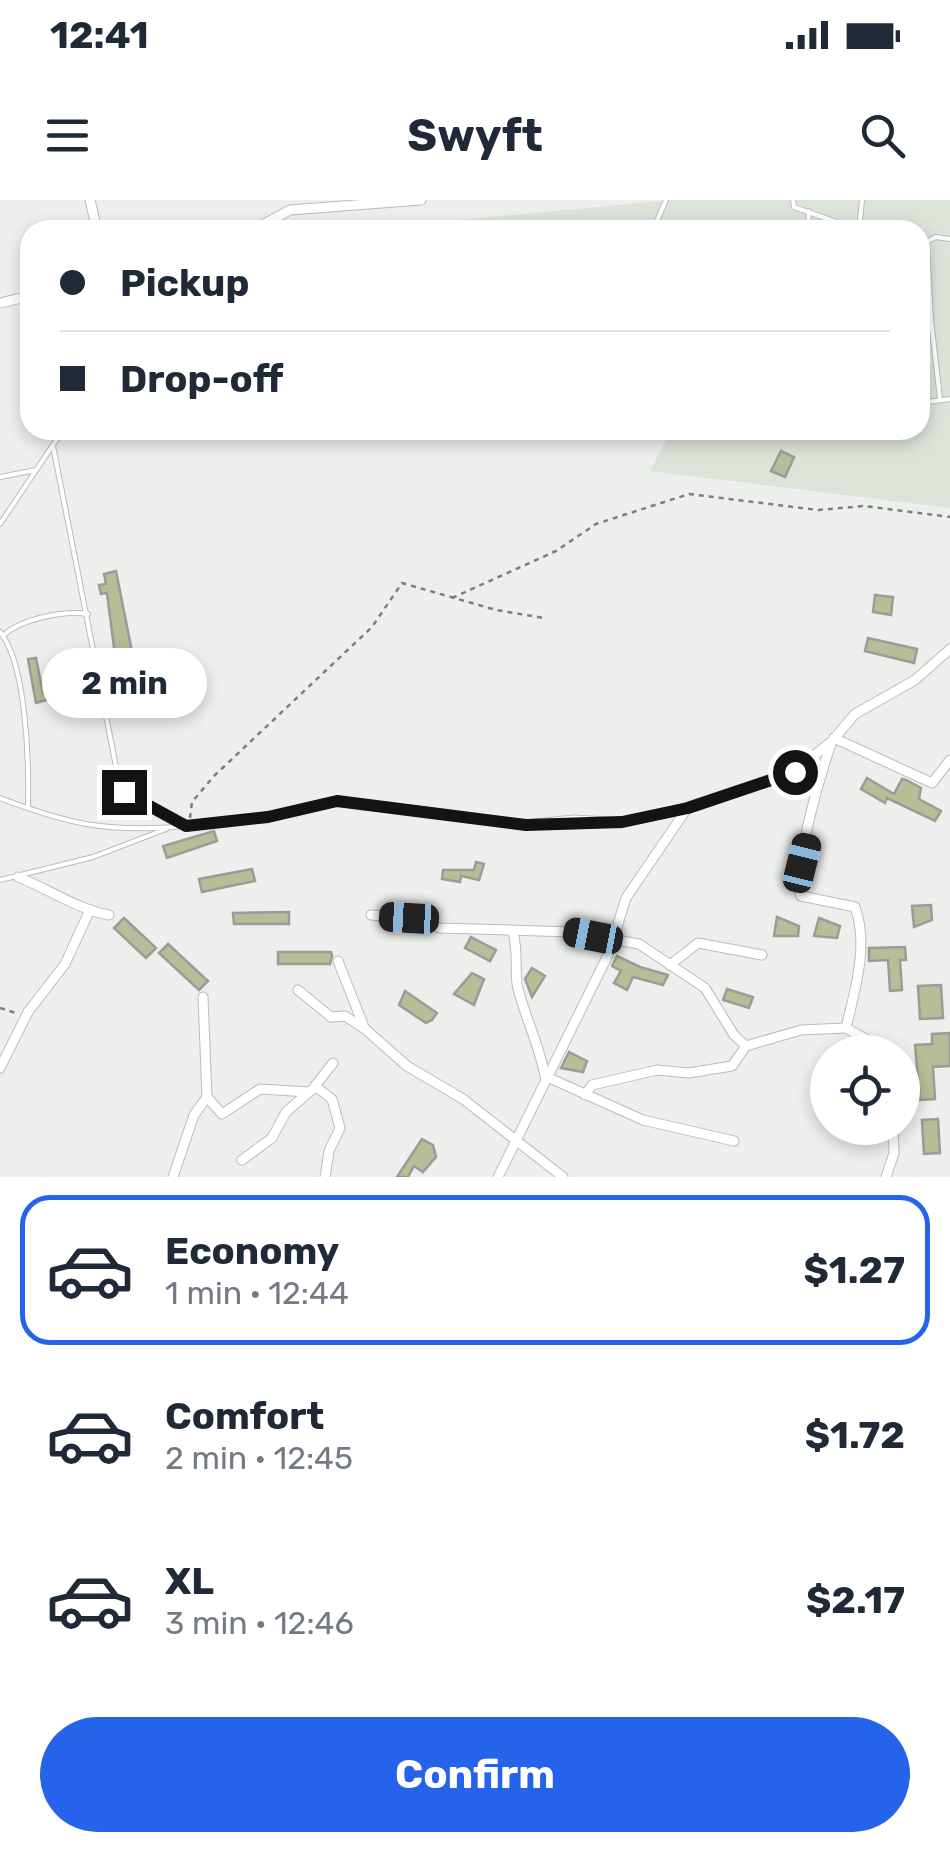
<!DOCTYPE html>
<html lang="en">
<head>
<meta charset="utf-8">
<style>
  body { margin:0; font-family:Rubik,sans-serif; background:#f6f6f7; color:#1f2937; height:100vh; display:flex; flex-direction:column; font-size:38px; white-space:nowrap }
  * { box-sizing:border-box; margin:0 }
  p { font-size:32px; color:#747a83 }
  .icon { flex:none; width:55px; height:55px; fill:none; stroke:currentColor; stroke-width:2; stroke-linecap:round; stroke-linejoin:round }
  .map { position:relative; height:977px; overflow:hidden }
  .drawer { display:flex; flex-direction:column; background:#fff; flex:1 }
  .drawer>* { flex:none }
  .top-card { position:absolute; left:20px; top:20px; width:910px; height:220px; border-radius:30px; box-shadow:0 5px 15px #0003; display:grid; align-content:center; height:220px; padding:0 40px; background:#fff }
  .fabs { position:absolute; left:810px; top:835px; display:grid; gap:20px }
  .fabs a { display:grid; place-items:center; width:110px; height:110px; border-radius:50%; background:#fff; box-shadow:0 5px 15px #0003; font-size:50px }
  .end { position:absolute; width:45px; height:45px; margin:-22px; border:12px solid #121312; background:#fff; box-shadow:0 0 0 5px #fff }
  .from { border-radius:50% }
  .bubble { position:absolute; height:70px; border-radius:35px; background:#fff; box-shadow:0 5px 15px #0003; font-size:32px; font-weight:700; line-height:70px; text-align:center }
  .car { position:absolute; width:30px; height:60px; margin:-30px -15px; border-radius:12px; box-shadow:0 0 8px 2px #0007; background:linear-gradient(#222 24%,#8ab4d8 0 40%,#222 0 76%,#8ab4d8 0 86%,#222 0) }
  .top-card b { display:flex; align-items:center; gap:35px; height:95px; font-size:38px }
  .top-card b+b { border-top:2px solid #e0e1e3 }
  .top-card i { width:25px; height:25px; background:#1f2937 }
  ul { padding:18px 0 0; list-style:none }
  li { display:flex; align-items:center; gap:30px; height:150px; margin:0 20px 15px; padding:0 20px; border:5px solid transparent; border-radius:30px }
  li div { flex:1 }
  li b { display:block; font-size:38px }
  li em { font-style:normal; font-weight:700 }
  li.active { border-color:#2563eb }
  li>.icon { width:90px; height:90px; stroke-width:1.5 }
  .primary-button { display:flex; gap:20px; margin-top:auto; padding:20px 40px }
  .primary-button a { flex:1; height:115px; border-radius:60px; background:#2563eb; color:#fff; font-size:40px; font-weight:700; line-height:115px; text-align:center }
  .status { display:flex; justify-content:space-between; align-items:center; height:70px; padding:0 50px; background:#fff; direction:ltr }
  .status svg { height:28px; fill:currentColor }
  header { display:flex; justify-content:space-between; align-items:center; height:130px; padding:0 40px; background:#fff; font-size:45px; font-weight:700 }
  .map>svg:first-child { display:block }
  .built { fill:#dce3d9 }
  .building { fill:#b7bd96; stroke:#9b9c98; stroke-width:2.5 }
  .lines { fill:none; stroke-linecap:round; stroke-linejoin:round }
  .service-casing { stroke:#babdb9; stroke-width:6 }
  .minor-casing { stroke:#babdb9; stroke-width:11 }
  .path { stroke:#7d7f7d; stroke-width:2.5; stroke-dasharray:5 5; stroke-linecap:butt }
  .service { stroke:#fff; stroke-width:4 }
  .minor { stroke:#fff; stroke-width:9 }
  .route { stroke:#121312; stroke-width:12 }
</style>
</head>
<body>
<div class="status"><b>12:41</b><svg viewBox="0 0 49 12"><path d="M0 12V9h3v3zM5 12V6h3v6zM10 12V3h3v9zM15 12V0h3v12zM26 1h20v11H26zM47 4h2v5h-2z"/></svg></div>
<header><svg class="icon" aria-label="menu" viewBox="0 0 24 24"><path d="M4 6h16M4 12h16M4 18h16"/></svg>Swyft<svg class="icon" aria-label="search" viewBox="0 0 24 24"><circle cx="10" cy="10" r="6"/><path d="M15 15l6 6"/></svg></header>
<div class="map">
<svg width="950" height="977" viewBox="0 0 950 977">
  <rect width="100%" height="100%" fill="#ecefeb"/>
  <path class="built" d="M671,0H950V308L650,271L671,230H920V30H355Z"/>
  <g class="building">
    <path d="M781,251L794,257L785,277L771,271Z"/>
    <path d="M116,371L137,477L124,479L123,470L117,471L107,393L101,394L99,385L106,384L104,374Z"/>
    <path d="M875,395L893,397L891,415L873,412Z"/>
    <path d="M868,438L917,449L914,463L865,451Z"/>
    <path d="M36,458L43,493L52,491L54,498L36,503L28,459Z"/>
    <path d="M867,578L894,594L902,579L906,580L921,588L919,599L941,611L935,621L887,598L885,603L861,589Z"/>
    <path d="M214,631L217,641L167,658L163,646Z"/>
    <path d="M476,662L484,664L479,680L461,676L460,682L442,679L443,670H474Z"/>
    <path d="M252,669L255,681L202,692L199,679Z"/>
    <path d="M931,705L932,720L914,727L912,706Z"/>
    <path d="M289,712V724H234L233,713Z"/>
    <path d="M777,717L799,726L798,736H774Z"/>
    <path d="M124,718L156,748L146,758L114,728Z"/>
    <path d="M819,718L840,726L837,738L814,736Z"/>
    <path d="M471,737L496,750L490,761L465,748Z"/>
    <path d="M168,744L208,781L199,790L159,753Z"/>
    <path d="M905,747L906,760H900L902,790L890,791L888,760L869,761V748Z"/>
    <path d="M278,752H331L332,756L330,764H278Z"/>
    <path d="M617,756L640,767L668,775L663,785L633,777L627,790L614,783L621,771L612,766Z"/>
    <path d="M532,768L545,776L532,797L525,779Z"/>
    <path d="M472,773L484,779L474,805L454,794Z"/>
    <path d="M941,785L943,818L920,819L918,786Z"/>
    <path d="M727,789L753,797L749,808L723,800Z"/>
    <path d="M405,791L437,813L432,820L426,823L399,805Z"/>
    <path d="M950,833V866L933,867L935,899L920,900L919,887L902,889V881L918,879L915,845L932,844V834Z"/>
    <path d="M569,852L587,861L583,872L561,868Z"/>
    <path d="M938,919L940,953L924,954L922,920Z"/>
    <path d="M422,939L433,945L436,957L423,972L414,966L408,977H397Z"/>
  </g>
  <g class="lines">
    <defs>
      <g id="service">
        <path d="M793,0L794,7L859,30"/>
        <path d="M653,30L666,0"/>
        <path d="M808,30L809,11"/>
        <path d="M859,30L862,0"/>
        <path d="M920,45L936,37L950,39"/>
        <path d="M927,45L931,120"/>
        <path d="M920,113L931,120L940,199"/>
        <path d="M920,203L950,199"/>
        <path d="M760,237L763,230"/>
        <path d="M53,246L120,587L186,626"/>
        <path d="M0,277L36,270"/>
        <path d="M0,324L63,230"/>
        <path d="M0,432C27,464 29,566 28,608"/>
        <path d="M4,435C21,419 64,410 88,414"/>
        <path d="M0,598C71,625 109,633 186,626"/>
        <path d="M0,680L93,657L166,629"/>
      </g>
      <g id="minor">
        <path d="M90,0L97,30"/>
        <path d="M253,30L290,10L421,0"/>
        <path d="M0,103L30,96"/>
        <path d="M834,538L932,583L950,560"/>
        <path d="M831,544C820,576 793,666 801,696L855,707C869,746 855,789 846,828L889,852"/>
        <path d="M186,626L268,617L337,601L526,625L574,620L622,623L686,608"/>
        <path d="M18,677C46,688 82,711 109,715"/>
        <path d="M371,715L409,718L440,728L572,732L639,744L705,788L734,835L746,846L801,830L846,828"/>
        <path d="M513,732C519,754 514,775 518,789C526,819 539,845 545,876L643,920L734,941"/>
        <path d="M338,761L364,827"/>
        <path d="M670,765L698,743L762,755"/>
        <path d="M298,790L331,817L345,816L365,829L407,866L463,899L563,977"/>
        <path d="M0,868L28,812L65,764L89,712"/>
        <path d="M585,895L592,885L657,870L688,873L732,866L746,846"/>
        <path d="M207,897L222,914L260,889L309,892L316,887"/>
        <path d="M242,960L272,938L286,912L309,892"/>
        <path d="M173,977L194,915L207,897L203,797"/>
        <path d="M325,977L329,951L340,928L332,899L315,886L333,863"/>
        <path d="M498,977L609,753L626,698L688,607L795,571L832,541L855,514L915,480L950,449"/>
        <path d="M886,977L894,953L893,928"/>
      </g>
    </defs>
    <use href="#service" class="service-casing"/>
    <use href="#minor" class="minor-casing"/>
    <g class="path">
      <path d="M452,398L556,351L596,324L689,294L818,310L864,306L950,317"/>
      <path d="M190,618L192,602L214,576L372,427L402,383L496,410L544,418"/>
      <path d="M0,808L19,814"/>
    </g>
    <use href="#service" class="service"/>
    <use href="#minor" class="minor"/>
  </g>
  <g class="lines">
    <path class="route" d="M124,592L186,626L268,617L337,601L526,625L622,622L688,608L795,572"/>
  </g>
</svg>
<div class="fabs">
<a><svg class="icon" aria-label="locate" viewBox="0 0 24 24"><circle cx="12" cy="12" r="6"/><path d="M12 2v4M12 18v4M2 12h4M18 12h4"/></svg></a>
</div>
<i class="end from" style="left:795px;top:572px"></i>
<i class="end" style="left:124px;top:592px"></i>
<div class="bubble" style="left:42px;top:448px;width:165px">2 min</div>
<i class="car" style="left:802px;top:663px;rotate:14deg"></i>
<i class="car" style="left:409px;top:718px;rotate:273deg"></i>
<i class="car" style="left:593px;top:736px;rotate:281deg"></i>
<div class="top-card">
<b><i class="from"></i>Pickup</b>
<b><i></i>Drop-off</b>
</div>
</div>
<section class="drawer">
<ul>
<li class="active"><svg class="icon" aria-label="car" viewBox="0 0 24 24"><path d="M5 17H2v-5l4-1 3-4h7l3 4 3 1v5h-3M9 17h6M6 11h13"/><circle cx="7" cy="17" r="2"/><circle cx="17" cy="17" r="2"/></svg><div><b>Economy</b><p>1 min · 12:44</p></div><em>$1.27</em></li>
<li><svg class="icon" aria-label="car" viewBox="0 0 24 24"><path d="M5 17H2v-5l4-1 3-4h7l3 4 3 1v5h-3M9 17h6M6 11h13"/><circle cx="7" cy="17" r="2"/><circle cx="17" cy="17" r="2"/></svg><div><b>Comfort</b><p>2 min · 12:45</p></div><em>$1.72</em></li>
<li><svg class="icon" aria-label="car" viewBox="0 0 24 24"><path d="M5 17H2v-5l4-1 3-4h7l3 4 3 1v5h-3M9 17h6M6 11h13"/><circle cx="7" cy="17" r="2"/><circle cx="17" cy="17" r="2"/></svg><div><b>XL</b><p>3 min · 12:46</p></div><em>$2.17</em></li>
</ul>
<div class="primary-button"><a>Confirm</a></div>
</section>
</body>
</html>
